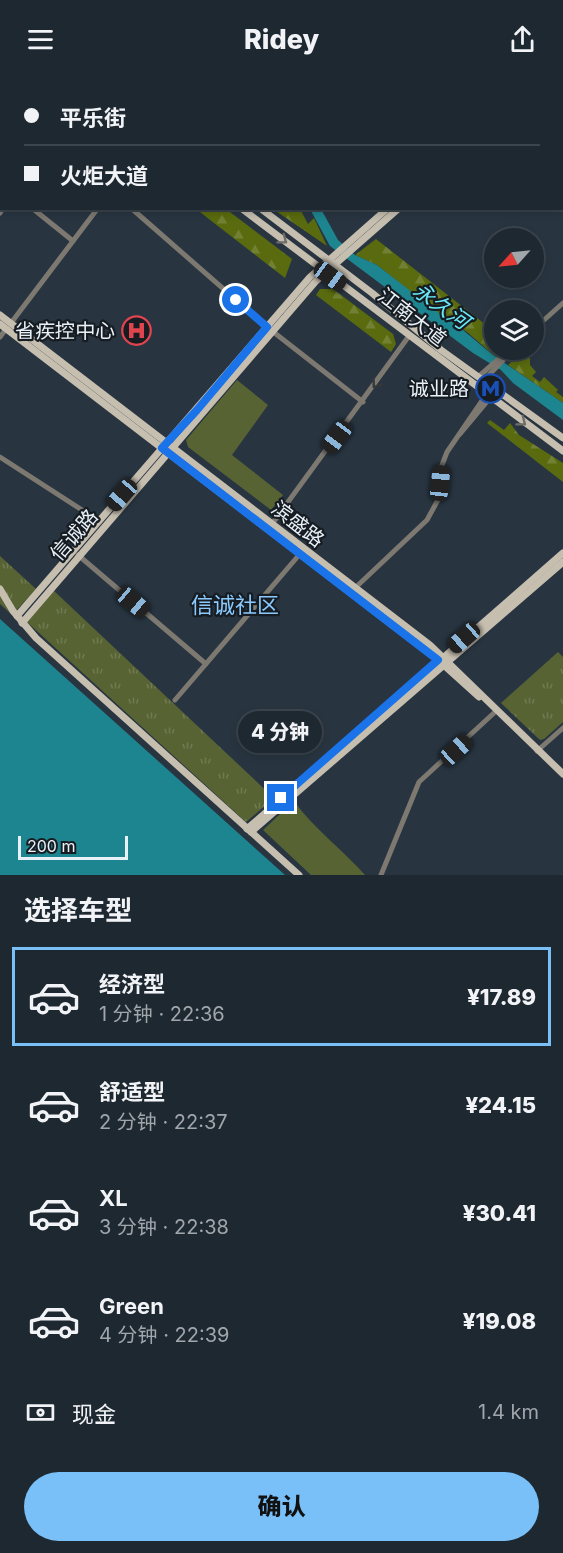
<!DOCTYPE html>
<html lang="zh">
<head>
<meta charset="utf-8">
<style>
  body { margin:0; font-family:Inter,"Noto Sans SC",sans-serif; background:#263039; color:#f1f3f6; height:100vh; display:flex; flex-direction:column; font-size:22px; white-space:nowrap }
  * { box-sizing:border-box; margin:0 }
  p { font-size:20px; color:#a1a6ab }
  .icon { flex:none; width:33px; height:33px; fill:none; stroke:currentColor; stroke-width:2; stroke-linecap:round; stroke-linejoin:round }
  .map { position:relative; height:797px; overflow:hidden }
  .details { display:flex; flex-direction:column; background:#1e2831; flex:1 }
  .details>* { flex:none }
  .top-card { position:absolute; left:0px; top:0px; width:564px; height:132px; box-shadow:0 3px 9px #0003,0 0 0 2px #3c444d; display:grid; align-content:center; height:132px; padding:0 24px; background:#1e2831 }
  .needle { width:39px; rotate:243deg }
  .fabs { position:absolute; left:484px; top:150px; display:grid; gap:12px }
  .fabs a { display:grid; place-items:center; width:60px; height:60px; border-radius:50%; background:#1e2831; box-shadow:0 3px 9px #0003,0 0 0 2px #3c444d; font-size:30px }
  .scale { position:absolute; left:18px; bottom:15px; width:110px; box-sizing:border-box; padding-left:6px; border:3px solid #e8f0f8; border-top:0; font-size:16px; line-height:21px; white-space:nowrap; color:#e8f0f8; -webkit-text-stroke:4px #161c21; paint-order:stroke }
  .end { position:absolute; width:27px; height:27px; margin:-14px; border:8px solid #1a73e8; background:#fff; box-shadow:0 0 0 3px #fff }
  .from { border-radius:50% }
  .bubble { position:absolute; height:42px; border-radius:21px; background:#1e2831; box-shadow:0 3px 9px #0003,0 0 0 2px #3c444d; font-size:20px; font-weight:800; line-height:42px; text-align:center }
  .car { position:absolute; width:18px; height:36px; margin:-18px -9px; border-radius:8px; box-shadow:0 0 4px 2px #0007; background:linear-gradient(#222 24%,#8ab4d8 0 40%,#222 0 76%,#8ab4d8 0 86%,#222 0) }
  .top-card b { display:flex; align-items:center; gap:21px; height:57px; font-size:22px }
  .top-card b+b { border-top:2px solid #3c444d }
  .top-card i { width:15px; height:15px; background:#f1f3f6 }
  ul { padding:0; list-style:none }
  li { display:flex; align-items:center; gap:18px; height:99px; margin:0 12px 9px; padding:0 12px; border:3px solid transparent; border-radius:0px }
  li div { flex:1 }
  li b { display:block; font-size:22px }
  li em { font-style:normal; font-weight:800 }
  li.active { border-color:#79bff8 }
  li>.icon { width:54px; height:54px; stroke-width:1.5 }
  h2 { padding:0 24px; font-size:27px; line-height:72px }
  .pay { display:flex; align-items:center; gap:15px; height:66px; padding:0 24px; font-size:22px }
  .pay p { margin-inline-start:auto }
  .button { display:flex; gap:12px; margin-top:auto; padding:12px 24px }
  .button a { flex:1; height:69px; border-radius:36px; background:#79bff8; color:#111; font-size:24px; font-weight:800; line-height:69px; text-align:center }
  header { display:flex; justify-content:space-between; align-items:center; height:78px; padding:0 24px; background:#1e2831; font-size:27px; font-weight:800 }
  .map>svg:first-child { display:block }
  .grass { fill:url(#grass-tufts) }
  .forest { fill:url(#forest-firs) }
  .park { fill:#576333 }
  .water { fill:#1d8590 }
  .lines { fill:none; stroke-linecap:round; stroke-linejoin:round }
  .minor { stroke:#7d7971; stroke-width:5 }
  .major { stroke:#c6beaf; stroke-width:7 }
  .oneway { stroke:#6e6d68 }
  .oneway2 { stroke:#353839 }
  .route { stroke:#1a73e8; stroke-width:8 }
  .labels { text-anchor:middle; stroke-width:4.5; stroke-linejoin:round; paint-order:stroke }
  .street-label { font-size:20px; fill:#e8f0f8; stroke:#161c21 }
  .poi-label { font-size:20px; fill:#e8f0f8; stroke:#161c21; text-anchor:end }
  .water-label { font-size:21px; font-style:italic; fill:#6aeaf9; stroke:#161c21 }
  .quarter-label { font-size:22px; fill:#8acaff; stroke:#161c21 }
</style>
</head>
<body>
<header><svg class="icon" aria-label="menu" viewBox="0 0 24 24"><path d="M4 6h16M4 12h16M4 18h16"/></svg>Ridey<svg class="icon" aria-label="share" viewBox="0 0 24 24"><path d="M12 15V3M7 8l5-5 5 5M5 13v7h14v-7"/></svg></header>
<div class="map">
<svg width="563" height="797" viewBox="0 0 563 797">
  <defs>
    <pattern id="grass-tufts" width="24" height="20" patternUnits="userSpaceOnUse" patternTransform="scale(1.5)"><rect width="24" height="20" fill="#576333"/><path d="M3 7l-1-3M5 7V3M7 7l1-3M15 17l-1-3M17 17v-4M19 17l1-3" fill="none" stroke="#6f7a51"/></pattern>
    <pattern id="forest-firs" width="22" height="20" patternUnits="userSpaceOnUse" patternTransform="scale(1.5)"><rect width="22" height="20" fill="#596b0e"/><path d="M5 1l3.5 6h-7zM16 11l3.5 6h-7z" fill="#718032"/></pattern>
  </defs>
  <rect width="100%" height="100%" fill="#283541"/>
  <g class="grass">
    <path d="M0,478L36,511L12,537L0,526Z"/>
    <path d="M53,512L274,720L246,744L27,544Z"/>
    <path d="M558,574L563,579V644L544,661L540,662L501,625Z"/>
  </g>
  <g class="forest">
    <path d="M196,131H226L292,181L285,200Z"/>
    <path d="M273,131H300L308,146L314,140L327,168Z"/>
    <path d="M376,161L495,254V272H507L496,279L467,254L444,240L377,187L355,177Z"/>
    <path d="M320,211H333L393,256L396,266L391,274L316,217Z"/>
    <path d="M521,275L530,280V287L536,294L532,298L540,304L544,299L558,312L556,314L563,319V325L508,287Z"/>
    <path d="M490,342L504,352L510,345L519,357L563,385V404L487,345Z"/>
  </g>
  <g class="park">
    <path d="M237,302L268,327L232,377L283,417L271,432L188,369L186,362Z"/>
    <path d="M294,723C314,751 342,771 365,797H311L263,752Z"/>
  </g>
  <g class="water">
    <path d="M310,131H321L338,162L355,177L377,187L444,239L446,238L493,277L563,325V342L513,305L501,292L473,275L330,168Z"/>
    <path d="M0,541L285,797H0Z"/>
  </g>
  <g class="lines">
    <g class="minor">
      <path d="M457,0L458,2"/>
      <path d="M557,0L558,2"/>
      <path d="M210,2L211,0"/>
      <path d="M0,32L2,33"/>
      <path d="M562,121L563,122"/>
      <path d="M32,130L73,163"/>
      <path d="M131,130L267,249L363,324"/>
      <path d="M0,135L3,130"/>
      <path d="M11,245L98,130"/>
      <path d="M534,251L563,225"/>
      <path d="M0,259L6,251"/>
      <path d="M478,299L509,272"/>
      <path d="M483,303L513,272"/>
      <path d="M460,356L490,320"/>
      <path d="M0,379L99,443"/>
      <path d="M272,446L409,258"/>
      <path d="M78,477L206,586"/>
      <path d="M355,510L427,442L439,420L442,387L447,374L486,317"/>
      <path d="M175,622L299,477"/>
      <path d="M537,673L563,650"/>
      <path d="M381,797L419,704L495,634"/>
    </g>
    <g class="major">
      <path d="M64,0L66,2"/>
      <path d="M85,0L87,2"/>
      <path d="M562,5L563,4"/>
      <path d="M562,13H563"/>
      <path d="M241,130L563,373"/>
      <path d="M260,130L372,215L441,272L563,360"/>
      <path d="M0,237L430,567L563,696"/>
      <path d="M0,246L438,582L479,619"/>
      <path d="M0,511L13,533L36,560L299,797"/>
      <path d="M17,538L310,199L388,130"/>
      <path d="M22,545L316,203L399,130"/>
      <path d="M247,751L563,475"/>
      <path d="M251,754L563,484"/>
    </g>
  </g>
  <defs><path id="oneway-chevron" d="M-2-3.5L2.5 0L-2 3.5" fill="none" stroke-width="1.6" stroke-linecap="round" stroke-linejoin="round" transform="scale(1.5)"/></defs>
  <g class="oneway">
    <use href="#oneway-chevron" transform="translate(283 162) rotate(37)"/>
    <use href="#oneway-chevron" transform="translate(522 344) rotate(37)"/>
  </g>
  <use class="oneway2" href="#oneway-chevron" transform="translate(376 306) rotate(126)"/>
  <g class="lines">
    <path class="route" d="M236,222L267,249L197,332L162,370L438,582L281,720"/>
  </g>
  <defs>
    <symbol id="hospital-ring" viewBox="-11 -11 22 22"><circle r="9.5" fill="#161c21" stroke="#e0444e" stroke-width="1.5"/><path d="M-5-5h3v3.5h4V-5h3V5h-3V1.5h-4V5h-3Z" fill="#e0444e"/></symbol>
    <symbol id="metro-ring" viewBox="-11 -11 22 22"><circle r="9.5" fill="#161c21" stroke="#1a4fb4" stroke-width="1.5"/><path d="M-5.5 5V-5H-3L0 0L3-5H5.5V5H3V-.5L0 4L-3-.5V5Z" fill="#1a4fb4"/></symbol>
  </defs>
  <g fill-rule="evenodd">
    <use href="#hospital-ring" x="120" y="236" width="33" height="33"/>
    <use href="#metro-ring" x="474" y="294" width="33" height="33"/>
  </g>
  <g class="labels">
    <g class="street-label">
      <text transform="translate(412 239) rotate(38)" y="7">江南大道</text>
      <text transform="translate(298 446) rotate(38)" y="7">滨盛路</text>
      <text transform="translate(74 457) rotate(-49)" y="7">信诚路</text>
    </g>
    <g class="poi-label">
      <text x="115" y="260">省疾控中心</text>
      <text x="469" y="318">诚业路</text>
    </g>
    <g class="water-label">
      <text transform="translate(441 228) rotate(36)" y="7">永久河</text>
    </g>
    <g class="quarter-label">
      <text x="235" y="535">信诚社区</text>
    </g>
  </g>
</svg>
<div class="fabs">
<a><svg class="needle" viewBox="-14 -14 28 28"><path d="M0-13l5 13h-10z" fill="#e53935"/><path d="M0 13l5-13h-10z" fill="#a1a6ab"/></svg></a>
<a><svg class="icon" aria-label="layers" viewBox="0 0 24 24"><path d="M12 4l9 5-9 5-9-5zM3 14l9 5 9-5"/></svg></a>
</div>
<div class="scale">200 m</div>
<i class="end from" style="left:236px;top:222px"></i>
<i class="end" style="left:281px;top:720px"></i>
<div class="bubble" style="left:238px;top:633px;width:84px">4 分钟</div>
<i class="car" style="left:330px;top:198px;rotate:126deg"></i>
<i class="car" style="left:337px;top:359px;rotate:217deg"></i>
<i class="car" style="left:440px;top:405px;rotate:6deg"></i>
<i class="car" style="left:122px;top:417px;rotate:221deg"></i>
<i class="car" style="left:133px;top:524px;rotate:130deg"></i>
<i class="car" style="left:464px;top:560px;rotate:229deg"></i>
<i class="car" style="left:456px;top:672px;rotate:48deg"></i>
<div class="top-card">
<b><i class="from"></i>平乐街</b>
<b><i></i>火炬大道</b>
</div>
</div>
<section class="details">
<h2>选择车型</h2>
<ul>
<li class="active"><svg class="icon" aria-label="car" viewBox="0 0 24 24"><path d="M5 17H2v-5l4-1 3-4h7l3 4 3 1v5h-3M9 17h6M6 11h13"/><circle cx="7" cy="17" r="2"/><circle cx="17" cy="17" r="2"/></svg><div><b>经济型</b><p>1 分钟 · 22:36</p></div><em>¥17.89</em></li>
<li><svg class="icon" aria-label="car" viewBox="0 0 24 24"><path d="M5 17H2v-5l4-1 3-4h7l3 4 3 1v5h-3M9 17h6M6 11h13"/><circle cx="7" cy="17" r="2"/><circle cx="17" cy="17" r="2"/></svg><div><b>舒适型</b><p>2 分钟 · 22:37</p></div><em>¥24.15</em></li>
<li><svg class="icon" aria-label="car" viewBox="0 0 24 24"><path d="M5 17H2v-5l4-1 3-4h7l3 4 3 1v5h-3M9 17h6M6 11h13"/><circle cx="7" cy="17" r="2"/><circle cx="17" cy="17" r="2"/></svg><div><b>XL</b><p>3 分钟 · 22:38</p></div><em>¥30.41</em></li>
<li><svg class="icon" aria-label="car" viewBox="0 0 24 24"><path d="M5 17H2v-5l4-1 3-4h7l3 4 3 1v5h-3M9 17h6M6 11h13"/><circle cx="7" cy="17" r="2"/><circle cx="17" cy="17" r="2"/></svg><div><b>Green</b><p>4 分钟 · 22:39</p></div><em>¥19.08</em></li>
</ul>
<div class="pay"><svg class="icon" aria-label="cash" viewBox="0 0 24 24"><path d="M3 7h18v10H3z"/><circle cx="12" cy="12" r="2"/></svg>现金<p>1.4 km</p></div>
<div class="button"><a>确认</a></div>
</section>
</body>
</html>
